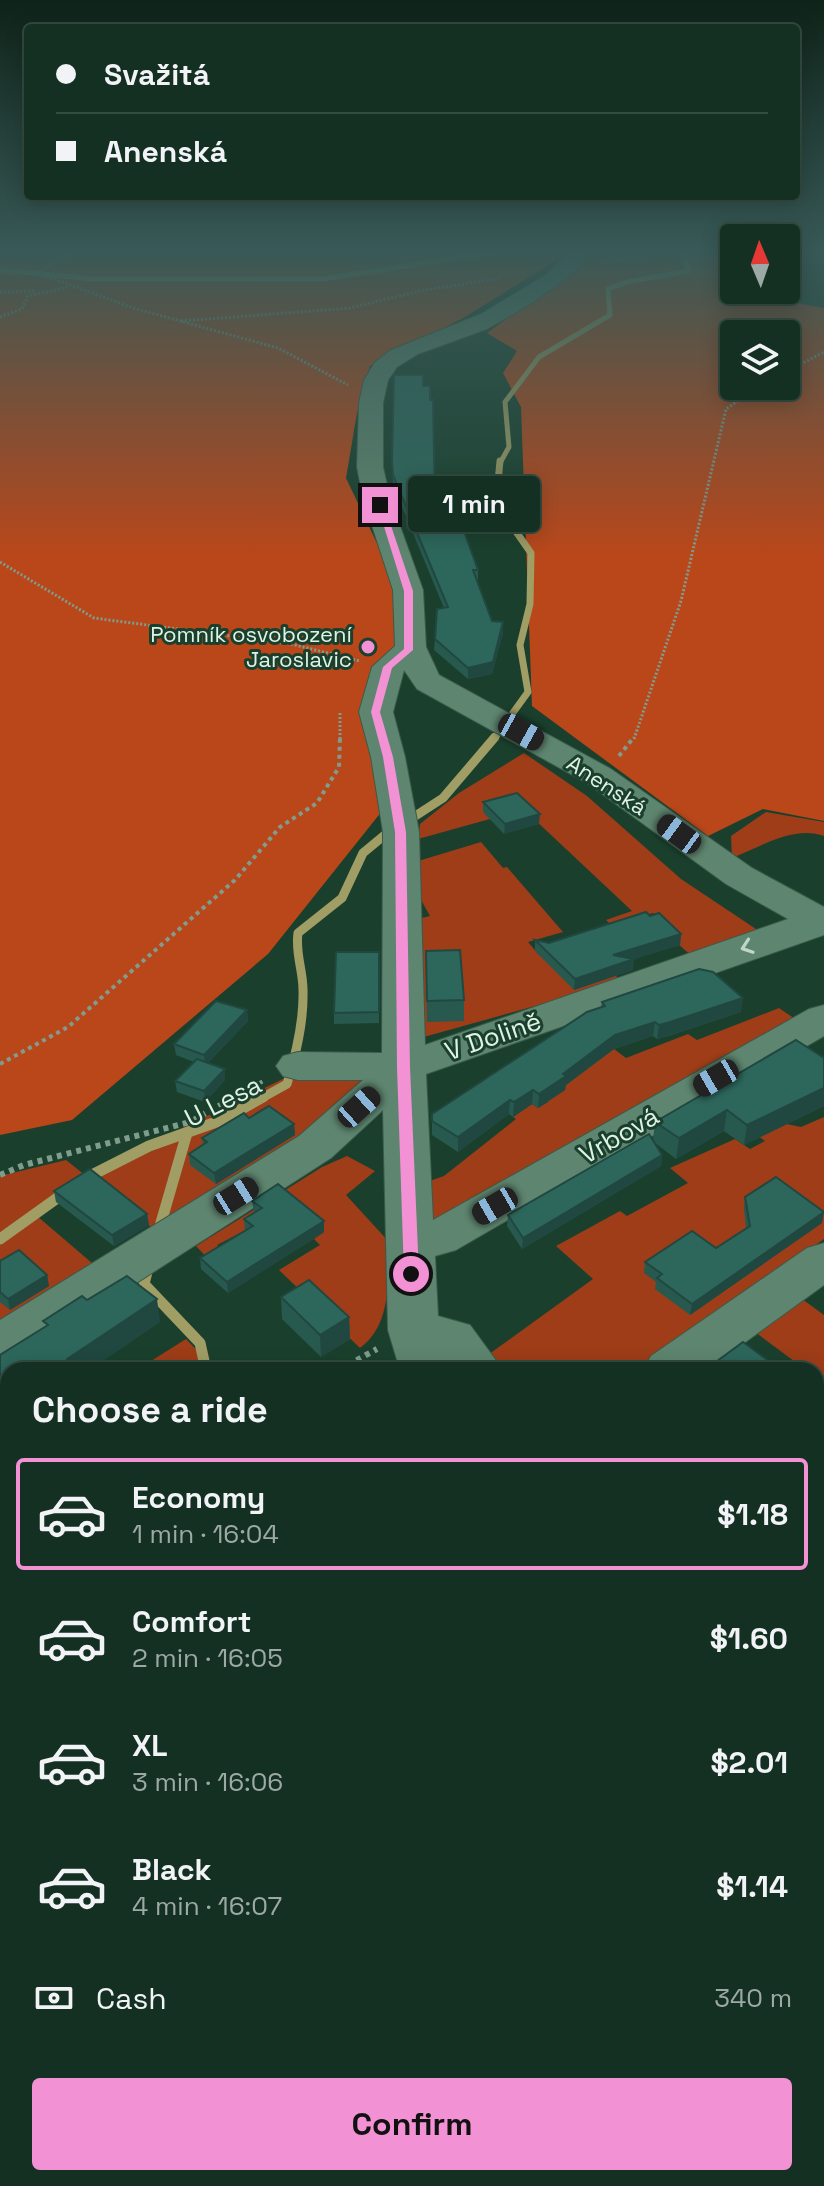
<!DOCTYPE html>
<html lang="en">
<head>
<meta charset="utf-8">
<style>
  body { margin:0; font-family:"Space Grotesk",sans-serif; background:#1d382a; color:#f1f3f6; height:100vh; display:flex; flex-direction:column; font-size:30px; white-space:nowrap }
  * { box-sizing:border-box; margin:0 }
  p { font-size:26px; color:#9da9a5 }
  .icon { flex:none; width:44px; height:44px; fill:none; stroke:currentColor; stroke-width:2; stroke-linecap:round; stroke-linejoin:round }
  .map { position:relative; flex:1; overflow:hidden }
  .details { position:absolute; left:0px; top:1362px; width:824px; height:824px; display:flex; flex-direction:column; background:#143022; border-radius:24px 24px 0 0; box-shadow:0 4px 20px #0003,0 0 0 2px #334b40 }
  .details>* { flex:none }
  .hud { position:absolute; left:24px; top:24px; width:776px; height:176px; border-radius:8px; box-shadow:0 4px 20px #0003,0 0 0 2px #334b40; display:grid; align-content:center; height:176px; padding:0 32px; background:#143022 }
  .needle { width:52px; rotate:358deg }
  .fabs { position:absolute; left:720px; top:224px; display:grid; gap:16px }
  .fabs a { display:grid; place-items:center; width:80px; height:80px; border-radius:8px; background:#143022; box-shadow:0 4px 20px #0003,0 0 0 2px #334b40; font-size:40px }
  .end { position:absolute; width:36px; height:36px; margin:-18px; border:10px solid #f391d5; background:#111; box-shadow:0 0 0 4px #111 }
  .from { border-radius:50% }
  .bubble { position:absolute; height:56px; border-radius:8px; background:#143022; box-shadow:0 4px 20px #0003,0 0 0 2px #334b40; font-size:26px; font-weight:700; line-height:56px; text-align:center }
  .car { position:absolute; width:24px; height:48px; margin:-24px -12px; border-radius:10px; box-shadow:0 0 6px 2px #0007; background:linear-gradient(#222 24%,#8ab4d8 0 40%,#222 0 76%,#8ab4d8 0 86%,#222 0) }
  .hud b { display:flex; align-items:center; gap:28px; height:76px; font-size:30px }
  .hud b+b { border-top:2px solid #334b40 }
  .hud i { width:20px; height:20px; background:#f1f3f6 }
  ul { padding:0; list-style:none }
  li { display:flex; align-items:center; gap:24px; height:112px; margin:0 16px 12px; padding:0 16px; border:4px solid transparent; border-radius:8px }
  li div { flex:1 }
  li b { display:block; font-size:30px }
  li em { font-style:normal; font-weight:700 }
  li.selected { border-color:#f391d5 }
  li>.icon { width:72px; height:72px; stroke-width:1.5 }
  h2 { padding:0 32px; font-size:36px; line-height:96px }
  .pay { display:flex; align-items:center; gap:20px; height:88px; padding:0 32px; font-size:30px }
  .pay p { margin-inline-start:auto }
  .action { display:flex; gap:16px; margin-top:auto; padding:16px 32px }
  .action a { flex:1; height:92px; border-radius:8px; background:#f391d5; color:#111; font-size:32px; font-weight:700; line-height:92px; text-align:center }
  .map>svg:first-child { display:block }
  .green { fill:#9e3d18 }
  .forest { fill:#ba471a; fill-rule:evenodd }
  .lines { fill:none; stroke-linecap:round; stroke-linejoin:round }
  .stream-far4 { stroke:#a09d65; stroke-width:5 }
  .stream-far3 { stroke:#a09d65; stroke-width:7 }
  .stream-far2 { stroke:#a09d65; stroke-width:9 }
  .stream-far1 { stroke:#a09d65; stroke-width:11 }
  .stream { stroke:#a09d65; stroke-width:15 }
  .minor-casing { stroke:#3a5b4b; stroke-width:2 }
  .path-far2 { stroke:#809c8d; stroke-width:3; stroke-dasharray:2 2; stroke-linecap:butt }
  .path-far1 { stroke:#809c8d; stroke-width:4; stroke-dasharray:4 4; stroke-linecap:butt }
  .path { stroke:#809c8d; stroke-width:6; stroke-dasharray:5 5; stroke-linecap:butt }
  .minor { fill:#5e856f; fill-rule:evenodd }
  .wall { fill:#27594f }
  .shaded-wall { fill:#204840 }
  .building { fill:#2d675c; stroke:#204840; stroke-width:2 }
  .oneway { stroke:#bed7c8 }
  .route { fill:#f391d5 }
  .poi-dot { fill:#f391d5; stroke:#1a402d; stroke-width:3 }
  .labels { text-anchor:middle; stroke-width:6; stroke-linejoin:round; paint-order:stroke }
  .far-poi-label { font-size:22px; fill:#def2e6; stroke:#1a402d; text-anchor:end }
  .far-street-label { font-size:22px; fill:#def2e6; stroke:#1a402d }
  .street-label { font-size:26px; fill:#def2e6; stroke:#1a402d }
</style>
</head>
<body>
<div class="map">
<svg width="824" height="2186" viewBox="0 0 824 2186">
  <rect width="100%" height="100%" fill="#1a402d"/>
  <g class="green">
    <path d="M524,753L587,796L681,879L762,933L695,959L657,925L664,922L653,913L630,920L621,934L606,920L632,911L517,803L490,819L418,839L420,824L459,793Z"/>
    <path d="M766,812L824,822V836C794,825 760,847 732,858L731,836Z"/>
    <path d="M481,842L503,868L507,867L563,932L528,942L540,956L606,966L622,982L420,1038L417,919L430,916L421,900L415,862Z"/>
    <path d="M779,1008L795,1019L720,1058L671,1092L455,1216L423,1222L421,1184L444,1176L516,1119L513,1117L532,1104L538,1108L548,1102L542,1097L614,1049L626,1058L688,1034L697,1040Z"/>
    <path d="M285,1078L369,1081L331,1129L152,1228L91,1181L37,1216L106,1275L0,1340V1176L66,1160L91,1180L129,1154Z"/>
    <path d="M824,1117V1239L649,1362L637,1370H495L485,1357L593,1279L556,1246L620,1211L627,1216L688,1183L670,1168L735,1139L750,1149L765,1141L753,1132L773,1121L801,1127Z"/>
    <path d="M347,1156L375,1171L346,1195L390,1243C388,1278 392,1325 360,1348L279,1270L320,1245L314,1239L324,1232L273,1264L240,1233L217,1245L237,1265L212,1263L196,1246L322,1167Z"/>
    <path d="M798,1296L824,1315V1384L816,1378V1370H806L751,1329Z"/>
    <path d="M186,1339L216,1370H145L151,1361Z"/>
    <path d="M8,1472V1558L0,1564V1475Z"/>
    <path d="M816,1756L824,1765V1940L816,1935Z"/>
    <path d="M8,1783V1992L0,1999V1789Z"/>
    <path d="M816,2072L824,2080V2186H0V2090L8,2081V2178H816Z"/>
  </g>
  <g class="forest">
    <path d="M0,251L568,253L465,317L370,366L357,413L346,478L403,598L386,806L268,954L72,1120L0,1135Z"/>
    <path d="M587,251H734V290H771L775,299L824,308V821L763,809L708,836L532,706L521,407L503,373L517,351L487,333L593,255ZM734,334H786V386H734Z"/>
  </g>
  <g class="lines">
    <g class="stream-far4">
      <path d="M0,270L94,279H323L501,251"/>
      <path d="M500,463L509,447L505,402L539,357L610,315L608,289L627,282L688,271L684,251"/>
    </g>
    <path class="stream-far3" d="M494,739L528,692L520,645L530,604L531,553L496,503L500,461"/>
    <g class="stream-far2">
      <path d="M406,822L443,798L495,737"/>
      <path d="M260,1099L287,1084C296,1054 304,1022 303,990C303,970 295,953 298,933L342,898L363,853L392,829"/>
    </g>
    <g class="stream-far1">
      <path d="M86,1178L149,1146L222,1120L263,1097"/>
      <path d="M158,1233L187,1133"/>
      <path d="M0,1239L67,1191"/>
      <path d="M149,1264L144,1284L200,1343L206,1370"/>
    </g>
    <path class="stream" d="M816,2000L824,2006"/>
    <defs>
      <g id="minor">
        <path d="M571,251H591L574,273L527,306L487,329L418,354L397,367L388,380L383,403V467L390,498L423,590L426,647L439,675L611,769L752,868L824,907V935L426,1074L433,1220L809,1009L824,1005V1036L456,1250L435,1256L438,1316L470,1325L503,1370H400L388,1330L383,1110L331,1158L18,1359L0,1364V1320L299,1136L363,1080H298L283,1076L276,1066L283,1056L298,1052L382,1053L383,832L371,757L359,712L372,667L395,646L393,590L363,498L357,467L359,403L364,380L375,362L391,350L481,314L546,275ZM404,670L417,689L587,783L726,884L788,919L425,1045L419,832L405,757L393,712Z"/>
        <path d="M824,1243V1285L707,1370H643L651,1356L807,1248Z"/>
        <path d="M8,1584V1637L0,1639V1587Z"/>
        <path d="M816,1630L824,1631V1685L816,1684Z"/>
      </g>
    </defs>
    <use href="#minor" class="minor-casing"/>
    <g class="path-far2">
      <path d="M713,251L720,268"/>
      <path d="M64,256L80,251"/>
      <path d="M602,262L643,257L646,251"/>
      <path d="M42,271L65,251"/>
      <path d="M43,275L133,308L278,348L348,385"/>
      <path d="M0,292L35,291"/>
      <path d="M0,317L22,309L28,296L68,287"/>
      <path d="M181,321L350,308L419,291L502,278"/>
      <path d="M786,372L824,352"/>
      <path d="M0,562L94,618L291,644L360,661"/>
      <path d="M340,739V712"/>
      <path d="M634,739L681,601L726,409L760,386"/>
    </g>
    <g class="path-far1">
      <path d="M619,756L634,737"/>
      <path d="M0,1064L68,1027L235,880L280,827L317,803L339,767L340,737"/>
      <path d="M231,1099L265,1080"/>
    </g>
    <g class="path">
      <path d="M0,1175L24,1165L190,1122L235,1097"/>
      <path d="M339,1370L377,1349"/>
    </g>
    <use href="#minor" class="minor"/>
  </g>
  <g class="wall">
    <path d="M423,386L435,507L478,570V581H477L492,621L503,622V633L492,674L468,679L434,650L435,639L444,608L393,485L392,461Z"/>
    <path d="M483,802L539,824L504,834L483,812Z"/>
    <path d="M650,916L681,934L680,945L633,959V970L574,990L535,951V940L549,943Z"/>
    <path d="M426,951L464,1000V1021L427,1022Z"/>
    <path d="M379,952V1023L334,1024V1013Z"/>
    <path d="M602,1002L741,1012L668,1036L657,1039L653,1036L614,1049L566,1085L565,1090L538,1108L532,1104L513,1117L509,1114L458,1152L432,1135V1114L601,1007Z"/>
    <path d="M247,1010L248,1021L208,1063L225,1069V1080L205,1102L177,1092L175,1081L194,1062L176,1055L174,1044Z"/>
    <path d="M824,1058V1106L744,1145L724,1131L676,1159L655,1143L662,1155L661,1166L522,1249L507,1226L508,1215L653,1140L655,1122Z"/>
    <path d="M294,1124L295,1135L216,1184L190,1165L189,1154L203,1145L202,1138Z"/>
    <path d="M54,1191L147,1214L149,1225L114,1246L56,1202Z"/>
    <path d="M745,1197L822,1223L690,1315L655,1289L656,1282L644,1273L645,1262L716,1248L746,1228L744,1208Z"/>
    <path d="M252,1201L324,1232L228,1293L201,1269L200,1258L245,1230L244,1219L254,1213Z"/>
    <path d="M0,1261L47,1275L49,1286L10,1310L0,1302Z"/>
    <path d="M281,1297L349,1317L350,1339L321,1357L282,1319Z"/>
    <path d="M824,1484V1558L816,1553V1493Z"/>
  </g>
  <g class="shaded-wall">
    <path d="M503,622V633L492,674L468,679V668Z"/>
    <path d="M540,814L539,824L504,834L505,824Z"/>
    <path d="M681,934L680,945L612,966L613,955Z"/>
    <path d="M634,959L633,970L574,990L575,979Z"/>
    <path d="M743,998L741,1012L657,1039L659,1025Z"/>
    <path d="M247,1010L248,1021L205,1066L204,1055Z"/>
    <path d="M655,1022L653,1036L614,1049L566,1085L565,1090L538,1108L539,1094L563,1074L615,1035Z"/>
    <path d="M225,1069V1080L205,1102L204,1091Z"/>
    <path d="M824,1088V1106L744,1145L747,1125Z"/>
    <path d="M533,1090L532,1104L513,1117L514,1102Z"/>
    <path d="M510,1100L509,1114L458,1152V1137Z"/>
    <path d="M727,1110L724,1131L676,1159L679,1138Z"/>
    <path d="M294,1124L295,1135L216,1184L214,1173Z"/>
    <path d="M662,1155L661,1166L522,1249L523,1238Z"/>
    <path d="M824,1212L822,1223L690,1315L692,1304Z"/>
    <path d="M147,1214L149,1225L114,1246L112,1235Z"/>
    <path d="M324,1221V1232L228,1293L227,1282Z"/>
    <path d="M47,1275L49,1286L10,1310L8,1299Z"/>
    <path d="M157,1299L160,1322L90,1370H69L67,1359Z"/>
    <path d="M349,1317L350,1339L321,1357L320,1335Z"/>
    <path d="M8,1425V1451L0,1457V1430Z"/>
    <path d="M8,1721V1734L0,1740V1727Z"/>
  </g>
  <g class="building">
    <path d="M394,375H423V386H430V400H433L435,507L455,506L478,570H473L492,621L503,622L493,662L468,668L435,639L437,609L448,607L393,475L392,461Z"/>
    <path d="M517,793L540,814L505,824L483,802Z"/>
    <path d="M646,912L650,916L659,913L681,934L613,955L634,959L575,979L535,940L549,943Z"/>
    <path d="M460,950L464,1000L427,1001L426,951Z"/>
    <path d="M336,952H379V1012L334,1013Z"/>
    <path d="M699,969L713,972L743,998L670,1022L659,1025L655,1022L615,1035L563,1074L566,1076L539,1094L533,1090L514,1102L510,1100L458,1137L432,1121V1114L587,1012L605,1006L602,1002Z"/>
    <path d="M216,1001L247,1010L204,1055L174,1044Z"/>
    <path d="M796,1040L824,1058V1088L747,1125L727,1110L679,1138L655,1122Z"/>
    <path d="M197,1059L225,1069L204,1091L175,1081Z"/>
    <path d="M269,1106L294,1124L214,1173L189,1154L207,1142L202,1138L244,1113L249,1118Z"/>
    <path d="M649,1134L662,1155L523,1238L508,1215Z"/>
    <path d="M90,1169L147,1214L112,1235L54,1191Z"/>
    <path d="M776,1177L824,1212L692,1304L657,1278L662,1274L645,1262L692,1231L716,1248L750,1226L745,1197Z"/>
    <path d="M278,1184L324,1221L227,1282L200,1258L253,1226L244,1219L262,1208L252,1201Z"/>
    <path d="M19,1250L47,1275L8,1299L0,1292V1261Z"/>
    <path d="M127,1276L157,1299L67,1359L79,1370H8V1425L0,1430V1355L48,1325L43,1321L82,1296L87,1300Z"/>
    <path d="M309,1280L349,1317L320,1335L281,1297Z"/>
    <path d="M743,1342L781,1370H705Z"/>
    <path d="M824,1484V1534L816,1528V1493Z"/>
    <path d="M8,1649V1721L0,1727V1655Z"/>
  </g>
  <defs><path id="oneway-chevron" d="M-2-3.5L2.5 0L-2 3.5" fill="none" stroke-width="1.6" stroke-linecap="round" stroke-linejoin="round" transform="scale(2)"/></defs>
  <use class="oneway" href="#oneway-chevron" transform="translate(747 947) rotate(161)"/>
  <linearGradient id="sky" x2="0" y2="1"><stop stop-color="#0e2319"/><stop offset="0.45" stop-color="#385957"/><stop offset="1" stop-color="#385957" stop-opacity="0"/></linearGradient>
  <rect width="824" height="557" fill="url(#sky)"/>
  <path class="route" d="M377,504L384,505L413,591V650L392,668L380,712L393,757L406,832L410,1067L419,1274L411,1279L404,1274L397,1067L395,832L383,757L371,712L383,667L404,649V591Z"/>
  <circle class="poi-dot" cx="368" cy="647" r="8"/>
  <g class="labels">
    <g class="far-poi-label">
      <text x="352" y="642">Pomník osvobození<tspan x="352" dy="25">Jaroslavic</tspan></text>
    </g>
    <g class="far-street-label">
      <text transform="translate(607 785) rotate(33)" y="8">Anenská</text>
    </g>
    <g class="street-label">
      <text transform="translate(493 1036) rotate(-19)" y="9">V Dolině</text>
      <text transform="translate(223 1101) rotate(-27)" y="9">U Lesa</text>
      <text transform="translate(619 1135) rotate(-30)" y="9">Vrbová</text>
    </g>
  </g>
</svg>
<div class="fabs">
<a><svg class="needle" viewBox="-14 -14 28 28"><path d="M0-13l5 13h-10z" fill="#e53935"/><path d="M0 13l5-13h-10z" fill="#9da9a5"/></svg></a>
<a><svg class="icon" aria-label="layers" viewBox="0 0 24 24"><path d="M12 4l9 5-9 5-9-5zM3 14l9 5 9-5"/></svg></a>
</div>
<i class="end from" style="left:411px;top:1274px"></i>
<i class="end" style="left:380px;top:505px"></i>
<div class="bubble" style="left:408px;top:476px;width:132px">1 min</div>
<i class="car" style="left:521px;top:732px;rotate:119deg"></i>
<i class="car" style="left:679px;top:834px;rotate:306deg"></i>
<i class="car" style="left:716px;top:1078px;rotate:240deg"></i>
<i class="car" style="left:359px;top:1107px;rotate:48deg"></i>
<i class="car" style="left:236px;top:1196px;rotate:58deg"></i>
<i class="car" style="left:495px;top:1206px;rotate:240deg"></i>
<div class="hud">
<b><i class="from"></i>Svažitá</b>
<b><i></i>Anenská</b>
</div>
<section class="details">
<h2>Choose a ride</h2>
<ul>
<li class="selected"><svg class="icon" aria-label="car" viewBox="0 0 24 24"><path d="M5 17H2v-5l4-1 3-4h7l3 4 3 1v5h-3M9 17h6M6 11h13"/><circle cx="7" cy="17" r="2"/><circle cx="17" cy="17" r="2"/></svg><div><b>Economy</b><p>1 min · 16:04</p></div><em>$1.18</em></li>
<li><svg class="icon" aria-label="car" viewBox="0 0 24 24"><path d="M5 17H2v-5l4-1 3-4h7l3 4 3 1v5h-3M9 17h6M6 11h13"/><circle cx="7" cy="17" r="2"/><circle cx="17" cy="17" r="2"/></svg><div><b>Comfort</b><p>2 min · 16:05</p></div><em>$1.60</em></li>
<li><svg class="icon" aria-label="car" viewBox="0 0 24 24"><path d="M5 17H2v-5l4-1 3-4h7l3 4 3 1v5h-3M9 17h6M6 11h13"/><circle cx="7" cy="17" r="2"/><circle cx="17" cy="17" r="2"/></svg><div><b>XL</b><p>3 min · 16:06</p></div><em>$2.01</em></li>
<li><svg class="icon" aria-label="car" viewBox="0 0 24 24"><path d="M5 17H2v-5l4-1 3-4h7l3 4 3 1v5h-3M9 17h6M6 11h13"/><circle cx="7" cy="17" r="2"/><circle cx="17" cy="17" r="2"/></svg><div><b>Black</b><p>4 min · 16:07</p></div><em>$1.14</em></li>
</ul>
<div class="pay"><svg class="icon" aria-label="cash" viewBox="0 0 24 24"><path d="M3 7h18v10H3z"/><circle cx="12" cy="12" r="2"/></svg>Cash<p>340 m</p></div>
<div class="action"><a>Confirm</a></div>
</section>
</div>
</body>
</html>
